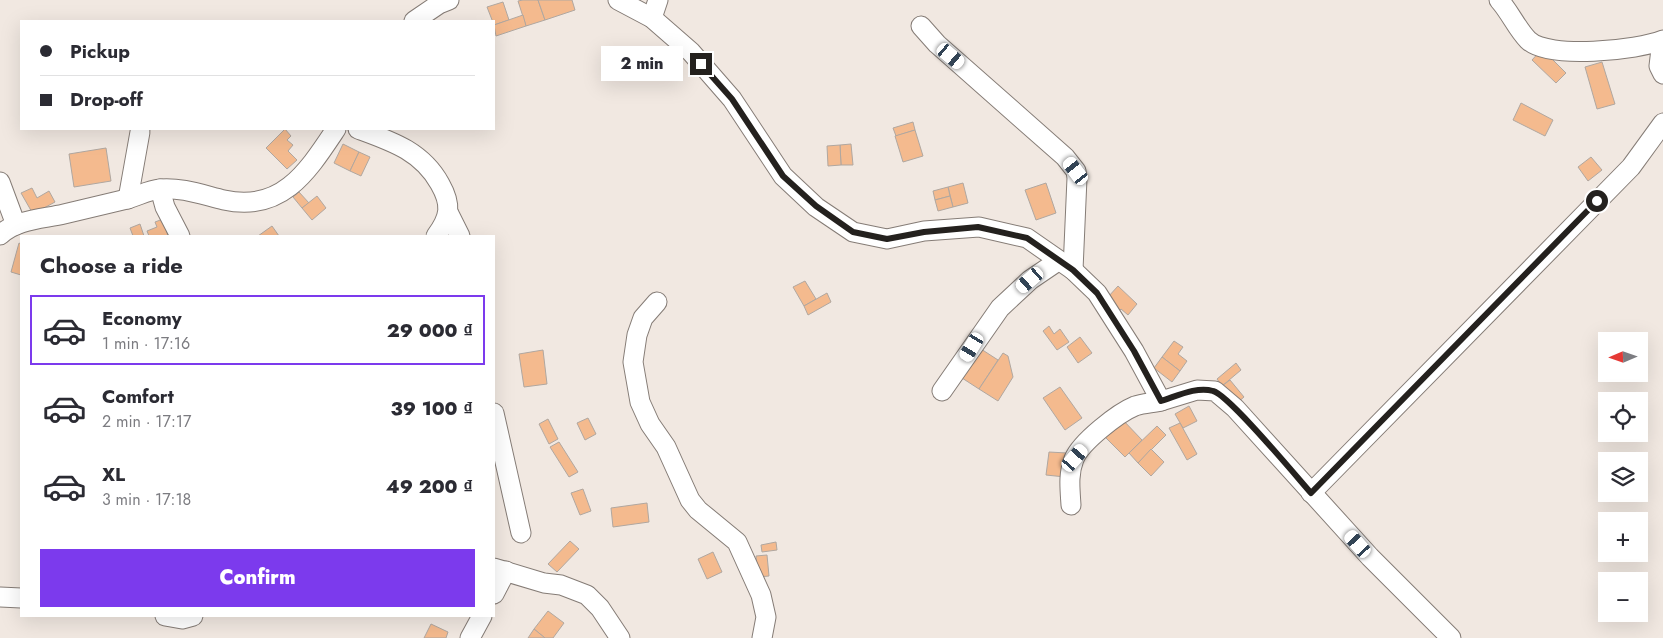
<!DOCTYPE html>
<html lang="en">
<head>
<meta charset="utf-8">
<style>
  body { margin:0; font-family:Jost,sans-serif; background:#f7f7f7; color:#2b2b33; height:100vh; display:flex; flex-direction:column; font-size:19px; white-space:nowrap }
  * { box-sizing:border-box; margin:0 }
  p { font-size:16px; color:#7c7c81 }
  .icon { flex:none; width:28px; height:28px; fill:none; stroke:currentColor; stroke-width:2; stroke-linecap:round; stroke-linejoin:round }
  .map { position:relative; flex:1; overflow:hidden }
  .sheet { position:absolute; left:20px; top:235px; width:475px; height:382px; display:flex; flex-direction:column; background:#fff; border-radius:0px; box-shadow:0 5px 20px #0002 }
  .sheet>* { flex:none }
  .guide { position:absolute; left:20px; top:20px; width:475px; height:110px; border-radius:0px; box-shadow:0 5px 20px #0002; display:grid; align-content:center; height:110px; padding:0 20px; background:#fff }
  .needle { width:32px; rotate:268deg }
  .tools { position:absolute; left:1598px; top:332px; display:grid; gap:10px }
  .tools a { display:grid; place-items:center; width:50px; height:50px; border-radius:0px; background:#fff; box-shadow:0 5px 20px #0002; font-size:25px }
  .end { position:absolute; width:22px; height:22px; margin:-11px; border:6px solid #24211e; background:#fff; box-shadow:0 0 0 2px #fff }
  .from { border-radius:50% }
  .bubble { position:absolute; height:35px; border-radius:0px; background:#fff; box-shadow:0 5px 20px #0002; font-size:16px; font-weight:800; line-height:35px; text-align:center }
  .car { position:absolute; width:15px; height:30px; margin:-15px -8px; border-radius:6px; box-shadow:0 0 4px 1px #0007; background:linear-gradient(#fff 24%,#345 0 40%,#fff 0 76%,#345 0 86%,#fff 0) }
  .guide b { display:flex; align-items:center; gap:18px; height:48px; font-size:19px }
  .guide b+b { border-top:1px solid #e1e1e2 }
  .guide i { width:12px; height:12px; background:#2b2b33 }
  ul { padding:0; list-style:none }
  li { display:flex; align-items:center; gap:15px; height:70px; margin:0 10px 8px; padding:0 10px; border:2px solid transparent; border-radius:0px }
  li div { flex:1 }
  li b { display:block; font-size:19px }
  li em { font-style:normal; font-weight:800 }
  li.current { border-color:#7c3aed }
  li>.icon { width:45px; height:45px; stroke-width:1.5 }
  h2 { padding:0 20px; font-size:22px; line-height:60px }
  .button { display:flex; gap:10px; margin-top:auto; padding:10px 20px }
  .button a { flex:1; height:58px; border-radius:0px; background:#7c3aed; color:#fff; font-size:20px; font-weight:800; line-height:58px; text-align:center }
  .map>svg:first-child { display:block }
  .building { fill:#f4ba8e; stroke:#b0a7a0 }
  .lines { fill:none; stroke-linecap:round; stroke-linejoin:round }
  .minor-casing { stroke:#857c76; stroke-width:21 }
  .minor { stroke:#fff; stroke-width:19 }
  .route { stroke:#24211e; stroke-width:6 }
</style>
</head>
<body>
<div class="map">
<svg width="1663" height="638" viewBox="0 0 1663 638">
  <rect width="100%" height="100%" fill="#f1e8e1"/>
  <g class="building">
    <path d="M523,0H538L545,20L526,26L518,1Z"/>
    <path d="M538,0H572L575,10L545,20Z"/>
    <path d="M503,2L509,20L494,25L487,7Z"/>
    <path d="M523,15L526,26L496,36L494,25Z"/>
    <path d="M1542,49L1566,73L1556,83L1532,60Z"/>
    <path d="M1602,62L1615,104L1597,109L1585,67Z"/>
    <path d="M1521,103L1553,120L1545,136L1513,120Z"/>
    <path d="M913,122L915,130L896,136L893,128Z"/>
    <path d="M285,129L291,136L287,140L293,145L288,151L297,160L287,169L266,148Z"/>
    <path d="M915,130L923,156L903,162L895,136Z"/>
    <path d="M343,144L359,152L350,171L334,163Z"/>
    <path d="M851,144L853,165H841L840,145Z"/>
    <path d="M840,145L841,165L828,166L827,146Z"/>
    <path d="M106,148L111,181L74,187L69,154Z"/>
    <path d="M359,152L370,157L361,176L350,171Z"/>
    <path d="M1591,157L1602,170L1588,181L1578,167Z"/>
    <path d="M963,183L968,203L953,207L948,187Z"/>
    <path d="M1046,183L1056,213L1036,220L1025,190Z"/>
    <path d="M948,187L950,196L935,200L933,191Z"/>
    <path d="M32,188L37,198L49,191L55,202L33,214L21,193Z"/>
    <path d="M299,192L309,203L302,208L293,197Z"/>
    <path d="M317,196L326,208L312,220L302,208Z"/>
    <path d="M950,196L953,207L938,211L935,200Z"/>
    <path d="M163,219L168,236H149L147,231L157,227L155,222Z"/>
    <path d="M140,224L144,236H133L130,228Z"/>
    <path d="M272,226L279,236H258Z"/>
    <path d="M19,243L21,244V275L11,272Z"/>
    <path d="M805,281L816,299L804,306L793,287Z"/>
    <path d="M1118,286L1137,304L1128,315L1121,309L1118,312L1108,297Z"/>
    <path d="M827,293L831,302L808,315L804,306Z"/>
    <path d="M1049,326L1054,334L1060,329L1069,342L1057,350L1043,331Z"/>
    <path d="M1080,337L1092,353L1078,363L1067,347Z"/>
    <path d="M1174,341L1183,347L1178,354L1187,361L1180,371L1162,357Z"/>
    <path d="M981,349L998,360L979,389L962,378Z"/>
    <path d="M543,350L547,384L524,387L519,354Z"/>
    <path d="M1003,353L1008,356L1013,377L998,401L979,389Z"/>
    <path d="M1162,357L1180,371L1172,382L1154,368Z"/>
    <path d="M1236,363L1241,370L1222,386L1217,379Z"/>
    <path d="M1230,380L1244,397L1237,403L1222,386Z"/>
    <path d="M1060,387L1082,418L1065,430L1043,398Z"/>
    <path d="M1189,406L1197,421L1183,428L1175,414Z"/>
    <path d="M588,418L596,434L585,440L577,423Z"/>
    <path d="M1121,418L1142,440L1125,457L1103,435Z"/>
    <path d="M548,419L558,439L549,444L539,424Z"/>
    <path d="M1180,423L1197,454L1187,460L1169,428Z"/>
    <path d="M1157,426L1166,435L1138,463L1129,453Z"/>
    <path d="M559,442L578,472L569,477L550,447Z"/>
    <path d="M1151,449L1164,462L1151,476L1138,463Z"/>
    <path d="M1049,452L1067,453L1065,477L1046,475Z"/>
    <path d="M583,489L591,511L580,515L571,493Z"/>
    <path d="M647,503L649,522L613,527L611,508Z"/>
    <path d="M570,541L579,549L557,572L548,564Z"/>
    <path d="M776,542L777,550L762,552L761,545Z"/>
    <path d="M713,552L722,572L707,579L698,559Z"/>
    <path d="M767,555L769,576L758,577L756,556Z"/>
    <path d="M548,611L564,623L553,638H545L534,629Z"/>
    <path d="M431,624L448,632L446,638H424Z"/>
    <path d="M534,629L545,638H528Z"/>
  </g>
  <g class="lines">
    <defs>
      <g id="minor">
        <path d="M618,0L652,18L691,52L732,99L783,176L816,207L853,232L887,239L924,231L979,227L1027,238L1073,270L1097,293L1134,351L1161,401L1197,390L1215,391L1235,408L1370,557L1451,638"/>
        <path d="M1499,0C1510,12 1517,29 1528,40C1548,60 1638,50 1663,40"/>
        <path d="M652,18L658,0"/>
        <path d="M414,21L439,4L449,0"/>
        <path d="M921,26L937,44L1065,157L1076,171L1077,178L1073,270"/>
        <path d="M1662,41L1659,66L1663,74"/>
        <path d="M358,129C391,141 422,151 440,184C452,205 450,217 436,236"/>
        <path d="M0,182L16,225"/>
        <path d="M160,189L165,207L180,236"/>
        <path d="M128,199L140,132"/>
        <path d="M449,214L460,236"/>
        <path d="M0,235C17,219 43,219 64,214C85,209 106,204 127,199C138,196 149,190 160,189C181,187 203,195 224,200C282,213 308,171 336,129"/>
        <path d="M657,302L643,318L637,335L633,362L640,402L650,424L666,447L690,500L698,510L737,542L761,595L766,617L762,638"/>
        <path d="M942,391L1000,308L1030,280L1058,261"/>
        <path d="M494,413L521,533"/>
        <path d="M1311,493L1631,167L1663,123"/>
        <path d="M1071,505C1070,489 1068,474 1074,459C1081,442 1118,413 1135,406C1143,403 1153,403 1161,401"/>
        <path d="M494,568L544,583L561,585L587,595L600,608L620,638"/>
        <path d="M494,594L506,571"/>
        <path d="M0,597L21,598"/>
        <path d="M165,616L182,619L193,616"/>
        <path d="M470,638L482,616"/>
      </g>
    </defs>
    <use href="#minor" class="minor-casing"/>
    <use href="#minor" class="minor"/>
  </g>
  <g class="lines">
    <path class="route" d="M701,64L732,99L783,176L816,206L853,232L887,239L924,232L978,227L1027,238L1073,270L1097,293L1134,351L1161,401C1177,396 1197,386 1213,391C1229,395 1296,476 1311,493L1597,201"/>
  </g>
</svg>
<div class="tools">
<a><svg class="needle" viewBox="-14 -14 28 28"><path d="M0-13l5 13h-10z" fill="#e53935"/><path d="M0 13l5-13h-10z" fill="#7c7c81"/></svg></a>
<a><svg class="icon" aria-label="locate" viewBox="0 0 24 24"><circle cx="12" cy="12" r="6"/><path d="M12 2v4M12 18v4M2 12h4M18 12h4"/></svg></a>
<a><svg class="icon" aria-label="layers" viewBox="0 0 24 24"><path d="M12 4l9 5-9 5-9-5zM3 14l9 5 9-5"/></svg></a>
<a>+</a>
<a>−</a>
</div>
<i class="end from" style="left:1597px;top:201px"></i>
<i class="end" style="left:701px;top:64px"></i>
<div class="bubble" style="left:601px;top:46px;width:82px">2 min</div>
<i class="car" style="left:951px;top:56px;rotate:130deg"></i>
<i class="car" style="left:1076px;top:171px;rotate:323deg"></i>
<i class="car" style="left:1030px;top:280px;rotate:229deg"></i>
<i class="car" style="left:972px;top:347px;rotate:211deg"></i>
<i class="car" style="left:1075px;top:458px;rotate:41deg"></i>
<i class="car" style="left:1358px;top:544px;rotate:318deg"></i>
<div class="guide">
<b><i class="from"></i>Pickup</b>
<b><i></i>Drop-off</b>
</div>
<section class="sheet">
<h2>Choose a ride</h2>
<ul>
<li class="current"><svg class="icon" aria-label="car" viewBox="0 0 24 24"><path d="M5 17H2v-5l4-1 3-4h7l3 4 3 1v5h-3M9 17h6M6 11h13"/><circle cx="7" cy="17" r="2"/><circle cx="17" cy="17" r="2"/></svg><div><b>Economy</b><p>1 min · 17:16</p></div><em>29 000 ₫</em></li>
<li><svg class="icon" aria-label="car" viewBox="0 0 24 24"><path d="M5 17H2v-5l4-1 3-4h7l3 4 3 1v5h-3M9 17h6M6 11h13"/><circle cx="7" cy="17" r="2"/><circle cx="17" cy="17" r="2"/></svg><div><b>Comfort</b><p>2 min · 17:17</p></div><em>39 100 ₫</em></li>
<li><svg class="icon" aria-label="car" viewBox="0 0 24 24"><path d="M5 17H2v-5l4-1 3-4h7l3 4 3 1v5h-3M9 17h6M6 11h13"/><circle cx="7" cy="17" r="2"/><circle cx="17" cy="17" r="2"/></svg><div><b>XL</b><p>3 min · 17:18</p></div><em>49 200 ₫</em></li>
</ul>
<div class="button"><a>Confirm</a></div>
</section>
</div>
</body>
</html>
